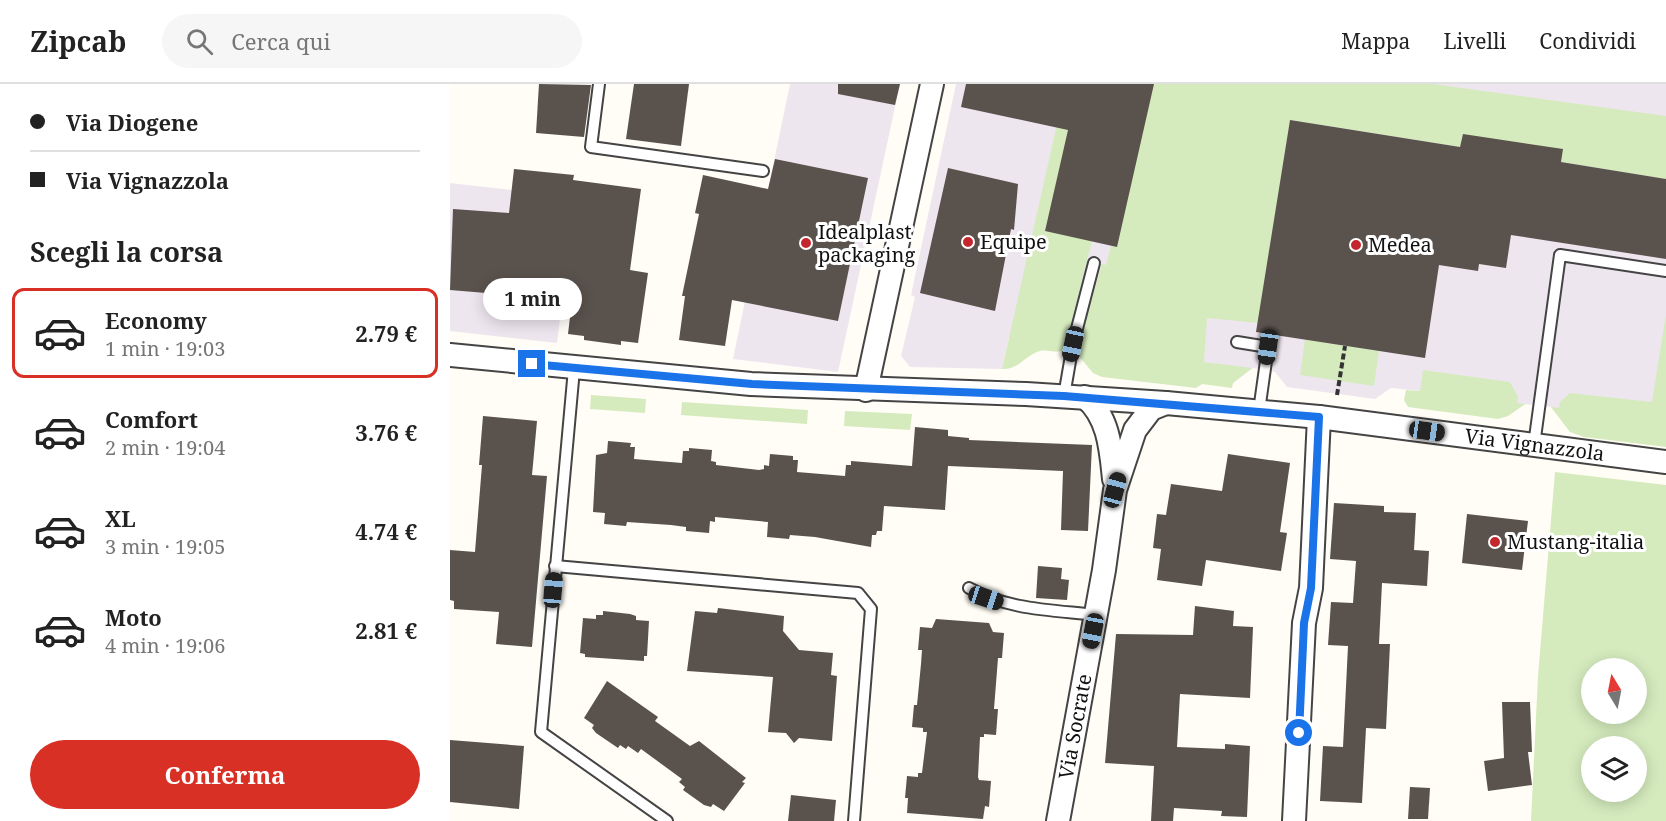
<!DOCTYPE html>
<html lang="it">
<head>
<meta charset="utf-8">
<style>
  body { margin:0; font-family:"Noto Serif",serif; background:#f6f6f6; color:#222; height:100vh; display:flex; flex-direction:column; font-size:22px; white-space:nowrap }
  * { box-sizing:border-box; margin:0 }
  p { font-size:20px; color:#767676 }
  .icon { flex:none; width:33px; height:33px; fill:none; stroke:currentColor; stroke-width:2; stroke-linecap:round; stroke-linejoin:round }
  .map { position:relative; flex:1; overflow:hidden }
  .panel { display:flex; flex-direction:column; background:#fff; width:450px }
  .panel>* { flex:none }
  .hud { display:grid; align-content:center; height:132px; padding:0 30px; background:#fff }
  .needle { width:39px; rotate:350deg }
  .tools { position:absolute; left:1131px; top:574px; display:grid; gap:12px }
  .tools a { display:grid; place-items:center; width:66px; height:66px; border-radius:50%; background:#fff; box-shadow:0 3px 15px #0003; font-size:30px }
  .end { position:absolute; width:27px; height:27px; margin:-14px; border:8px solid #1a73e8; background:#fff; box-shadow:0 0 0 3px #fff }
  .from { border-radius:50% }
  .bubble { position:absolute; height:42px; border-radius:21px; background:#fff; box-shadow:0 3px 15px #0003; font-size:20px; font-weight:700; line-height:42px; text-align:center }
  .car { position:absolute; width:18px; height:36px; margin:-18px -9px; border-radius:8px; box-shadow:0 0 4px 2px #0007; background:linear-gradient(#222 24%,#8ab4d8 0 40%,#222 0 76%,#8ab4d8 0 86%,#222 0) }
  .hud b { display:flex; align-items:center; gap:21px; height:57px; font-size:22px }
  .hud b+b { border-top:2px solid #e0e0e0 }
  .hud i { width:15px; height:15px; background:#222 }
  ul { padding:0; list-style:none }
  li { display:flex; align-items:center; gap:18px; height:90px; margin:0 12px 9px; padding:0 18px; border:3px solid transparent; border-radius:12px }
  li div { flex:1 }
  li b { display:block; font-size:22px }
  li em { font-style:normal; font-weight:700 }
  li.active { border-color:#d93025 }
  li>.icon { width:54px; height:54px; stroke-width:1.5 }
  h2 { padding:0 30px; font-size:27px; line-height:72px }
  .cta { display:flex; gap:12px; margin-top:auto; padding:12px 30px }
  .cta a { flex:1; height:69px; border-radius:36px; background:#d93025; color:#fff; font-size:24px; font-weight:700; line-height:69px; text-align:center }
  header { display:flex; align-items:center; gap:36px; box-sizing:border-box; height:84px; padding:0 30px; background:#fff; border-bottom:2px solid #e0e0e0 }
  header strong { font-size:28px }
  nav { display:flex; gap:33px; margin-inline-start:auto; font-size:21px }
  .search { width:420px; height:54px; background:#f6f6f6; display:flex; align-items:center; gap:15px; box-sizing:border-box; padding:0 21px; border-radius:33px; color:#767676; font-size:22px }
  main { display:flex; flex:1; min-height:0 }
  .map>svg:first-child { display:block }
  .industrial { fill:#eee6ef }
  .green { fill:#d5ebbd; fill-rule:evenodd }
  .building { fill:#5a524d }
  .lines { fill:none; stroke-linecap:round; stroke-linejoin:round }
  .lane-casing { stroke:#444; stroke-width:14 }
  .street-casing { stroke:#444; stroke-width:26 }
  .path { stroke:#333; stroke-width:4; stroke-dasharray:6 3; stroke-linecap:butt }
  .lane { stroke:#fff; stroke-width:10 }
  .street { stroke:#fff; stroke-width:22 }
  .route { stroke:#1a73e8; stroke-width:8 }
  .poi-dot { fill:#c4262e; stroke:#fff; stroke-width:2 }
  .labels { text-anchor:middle; stroke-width:6; stroke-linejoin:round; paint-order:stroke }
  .poi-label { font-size:20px; fill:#111; stroke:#fff; text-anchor:start }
  .street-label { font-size:20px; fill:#111; stroke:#fff }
</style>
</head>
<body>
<header>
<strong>Zipcab</strong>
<div class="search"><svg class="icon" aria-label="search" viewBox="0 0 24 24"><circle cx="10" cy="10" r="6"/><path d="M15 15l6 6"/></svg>Cerca qui</div>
<nav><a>Mappa</a><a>Livelli</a><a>Condividi</a></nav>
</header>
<main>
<section class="panel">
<div class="hud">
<b><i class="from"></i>Via Diogene</b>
<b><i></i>Via Vignazzola</b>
</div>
<h2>Scegli la corsa</h2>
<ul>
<li class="active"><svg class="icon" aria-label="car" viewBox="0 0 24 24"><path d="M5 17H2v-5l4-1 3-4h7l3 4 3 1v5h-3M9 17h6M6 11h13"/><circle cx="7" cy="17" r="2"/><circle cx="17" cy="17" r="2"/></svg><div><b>Economy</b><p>1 min · 19:03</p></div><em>2.79 €</em></li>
<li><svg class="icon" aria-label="car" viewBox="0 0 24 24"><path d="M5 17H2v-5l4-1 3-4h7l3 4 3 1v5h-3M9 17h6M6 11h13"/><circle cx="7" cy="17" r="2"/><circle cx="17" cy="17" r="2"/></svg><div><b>Comfort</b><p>2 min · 19:04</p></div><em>3.76 €</em></li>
<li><svg class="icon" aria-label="car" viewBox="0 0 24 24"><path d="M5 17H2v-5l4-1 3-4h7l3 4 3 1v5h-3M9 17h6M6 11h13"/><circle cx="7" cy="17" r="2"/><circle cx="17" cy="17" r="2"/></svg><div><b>XL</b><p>3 min · 19:05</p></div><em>4.74 €</em></li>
<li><svg class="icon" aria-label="car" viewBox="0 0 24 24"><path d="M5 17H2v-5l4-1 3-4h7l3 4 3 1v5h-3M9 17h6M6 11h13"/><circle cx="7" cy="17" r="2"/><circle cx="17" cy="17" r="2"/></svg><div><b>Moto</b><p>4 min · 19:06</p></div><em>2.81 €</em></li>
</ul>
<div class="cta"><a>Conferma</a></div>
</section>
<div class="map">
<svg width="1216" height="737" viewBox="0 0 1216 737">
  <rect width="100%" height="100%" fill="#fffdf5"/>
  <g class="industrial">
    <path d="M340,0H450L388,288L283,275Z"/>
    <path d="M506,0H1216V353L1115,340L1101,323L1075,320L1058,332L1000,310L941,304L925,315L837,303L825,288L803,284L783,299L656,264L559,253L552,285L460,283L451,272L465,213L461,211Z"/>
    <path d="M0,99L125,113L107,259L0,247Z"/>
  </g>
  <g class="green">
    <path d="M616,0L642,157L614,266C605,270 598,265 590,267C575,271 569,286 552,285Z"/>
    <path d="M704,0H983L1216,32V95L1111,78L1013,50L1010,63L840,36L808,239L757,234L754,278L802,284L783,299L782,304L752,300L746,304L652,293L643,289L628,271L629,261L652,180L656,181Z"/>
    <path d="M1216,230V363L1134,353L1120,348L1101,323L1109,324L1110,318L1120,309L1202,318Z"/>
    <path d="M855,255L929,267L924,302L850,291Z"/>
    <path d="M973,286L1060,298L1068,313L1067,319L1075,320L1058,332L1048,335L958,323L954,316L956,306L970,307Z"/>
    <path d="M141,311L196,315L195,329L140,325Z"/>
    <path d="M232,318L358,326L357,340L231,331Z"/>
    <path d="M395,327L462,330L460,346L394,342Z"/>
    <path d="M1105,388L1216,401V737H1081L1088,592ZM1142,585H1186V630H1142ZM1142,663H1186V708H1142Z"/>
  </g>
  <g class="building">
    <path d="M89,0L141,1L134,53L86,49Z"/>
    <path d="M184,0H239L231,62L176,55Z"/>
    <path d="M388,0H450L445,21L388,10Z"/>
    <path d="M516,0H704L667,163L595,147L618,46L511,23Z"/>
    <path d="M840,36L1010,63L1013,50L1113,65L1111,78L1216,95V175L1061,151L1056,184L1029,180L1028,187L989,181L975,274L806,248Z"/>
    <path d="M325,75L418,94L388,237L282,216L275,262L229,256L235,212H232L249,130L245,129L253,91L318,105Z"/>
    <path d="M498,84L568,100L564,146L561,145L545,227L470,209Z"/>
    <path d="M64,85L124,91L123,96L191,105L180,186L198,189L188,259L171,257V261L134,256V252L118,250L122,216L0,206L3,125L59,129Z"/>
    <path d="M33,332L87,337L82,391L97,392L82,563L46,560L49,528L4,525V517L0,516V466L25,468L32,381H29Z"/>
    <path d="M465,343L498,346V352L519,354V356L642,361L638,447L611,446L613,387L498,382L495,426L434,422L432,447H427L426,451H422L421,463L365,453L340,451L339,455L317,453L318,438L265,433V438L260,437L259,449L236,447V443L221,441L177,438L176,442L154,440L155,429L143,428L146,371L157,369L158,357L181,359L180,363H185L184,375L232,379L233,367H239V364L262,366L261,377L266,378V381L309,386L314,385V381L319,382L320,370L343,372V376H348L347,388L395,392L396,381H401V377L462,382Z"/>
    <path d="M778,370L840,379L830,448L837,449L831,487L756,476L752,502L707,496L711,465L703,464L707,430L716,431L721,400L772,407Z"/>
    <path d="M884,419L934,422V428L966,429L964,466L979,467L977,502L932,499L929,560H940L936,645L916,644L912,719L870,717L873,662L893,663L898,562L878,561L881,518L903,519L906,477L880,475Z"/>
    <path d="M1017,430L1078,437L1072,486L1012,479Z"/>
    <path d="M588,482L612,484L611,495L619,496L617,516L586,514Z"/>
    <path d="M745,522L784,527L783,542L803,543L800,614L730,610L727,663L775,665V660L800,662L797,733L771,732L772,727L724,724L723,737H701L704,682L655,679L666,550L743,551Z"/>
    <path d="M268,524L334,532L333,547L349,566L383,569L381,591L387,592L382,657L349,654L344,659L336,649L318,648L323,593L237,587L245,527L267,529Z"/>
    <path d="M153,527L180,530L186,532V536L199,537L197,572H194V577L135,573V570L130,569L133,534L146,535V531H153Z"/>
    <path d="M486,535L539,539L543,548L554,549L552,574H548L544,625H548L546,651L534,650V653H530L528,693L529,696L541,697L539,723L535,722L533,735L457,729L458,714H455L457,692L468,693V689H472L477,648H473V644L462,643L464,621H467L471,580L472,566H468L470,543L482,544Z"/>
    <path d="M157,597L208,633L205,637L240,662L249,657L296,694L292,698L295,699L274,727L263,720L261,723L254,721L233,706L235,703L229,698L232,695L191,665L188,669L178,662L176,665L170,661L168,664L146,649L142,644L144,641L134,634Z"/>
    <path d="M1052,618H1080L1082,668H1078L1082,701L1038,707L1034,677L1054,674Z"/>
    <path d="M0,656L74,662L69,725L0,718Z"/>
    <path d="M960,703L980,704L978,735H958Z"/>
    <path d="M341,711L386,716L384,737H338Z"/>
  </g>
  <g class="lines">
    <defs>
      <g id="lane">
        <path d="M149,0L141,63L313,87"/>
        <path d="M787,258L818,263L809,327"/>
        <path d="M124,285L91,648L217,737"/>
        <path d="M614,312L623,260L644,179"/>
        <path d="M1084,361L1110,171L1216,187"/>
        <path d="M105,482L408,509L421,525L404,737"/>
        <path d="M519,504C558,526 603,526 646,531"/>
      </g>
      <g id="street">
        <path id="s1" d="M0,271L301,300L576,310L716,319L869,333L1216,378"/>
        <path d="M416,306L482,0"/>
        <path d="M635,313C659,333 661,366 664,395"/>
        <path id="s2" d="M608,737L654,486L665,406L685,346L701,325L716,319"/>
        <path d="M844,737L854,539L861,504L869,333"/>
      </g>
    </defs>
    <use href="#lane" class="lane-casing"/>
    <use href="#street" class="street-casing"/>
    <path class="path" d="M887,311L895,262"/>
    <use href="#lane" class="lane"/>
    <use href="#street" class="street"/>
  </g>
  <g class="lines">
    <path class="route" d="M82,280L302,300L614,312L869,333L861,504L854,539L849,649"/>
  </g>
  <g class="poi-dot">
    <circle cx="518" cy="158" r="6"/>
    <circle cx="356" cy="159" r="6"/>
    <circle cx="906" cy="161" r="6"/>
    <circle cx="1045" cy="458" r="6"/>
  </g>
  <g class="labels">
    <g class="poi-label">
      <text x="368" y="155">Idealplast<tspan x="368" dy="23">packaging</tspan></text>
      <text x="530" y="165">Equipe</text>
      <text x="918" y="168">Medea</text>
      <text x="1057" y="465">Mustang-italia</text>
    </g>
    <g class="street-label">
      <text dy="7" stroke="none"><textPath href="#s1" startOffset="1089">Via Vignazzola</textPath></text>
      <text dy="7" stroke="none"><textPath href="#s2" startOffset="96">Via Socrate</textPath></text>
    </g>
  </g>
</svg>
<div class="tools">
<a><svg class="needle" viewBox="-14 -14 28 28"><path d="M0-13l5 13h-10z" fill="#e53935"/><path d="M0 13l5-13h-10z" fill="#767676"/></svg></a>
<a><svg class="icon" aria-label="layers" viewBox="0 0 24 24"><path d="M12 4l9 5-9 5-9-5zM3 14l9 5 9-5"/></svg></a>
</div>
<i class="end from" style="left:849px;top:649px"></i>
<i class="end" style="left:82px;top:280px"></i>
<div class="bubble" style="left:33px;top:194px;width:99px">1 min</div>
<i class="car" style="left:623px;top:260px;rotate:192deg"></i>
<i class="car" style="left:818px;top:263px;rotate:188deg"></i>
<i class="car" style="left:977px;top:347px;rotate:98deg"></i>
<i class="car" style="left:665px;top:406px;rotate:15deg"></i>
<i class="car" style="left:103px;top:506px;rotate:5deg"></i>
<i class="car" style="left:536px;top:514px;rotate:108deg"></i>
<i class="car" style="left:643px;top:547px;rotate:191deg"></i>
</div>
</main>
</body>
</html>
